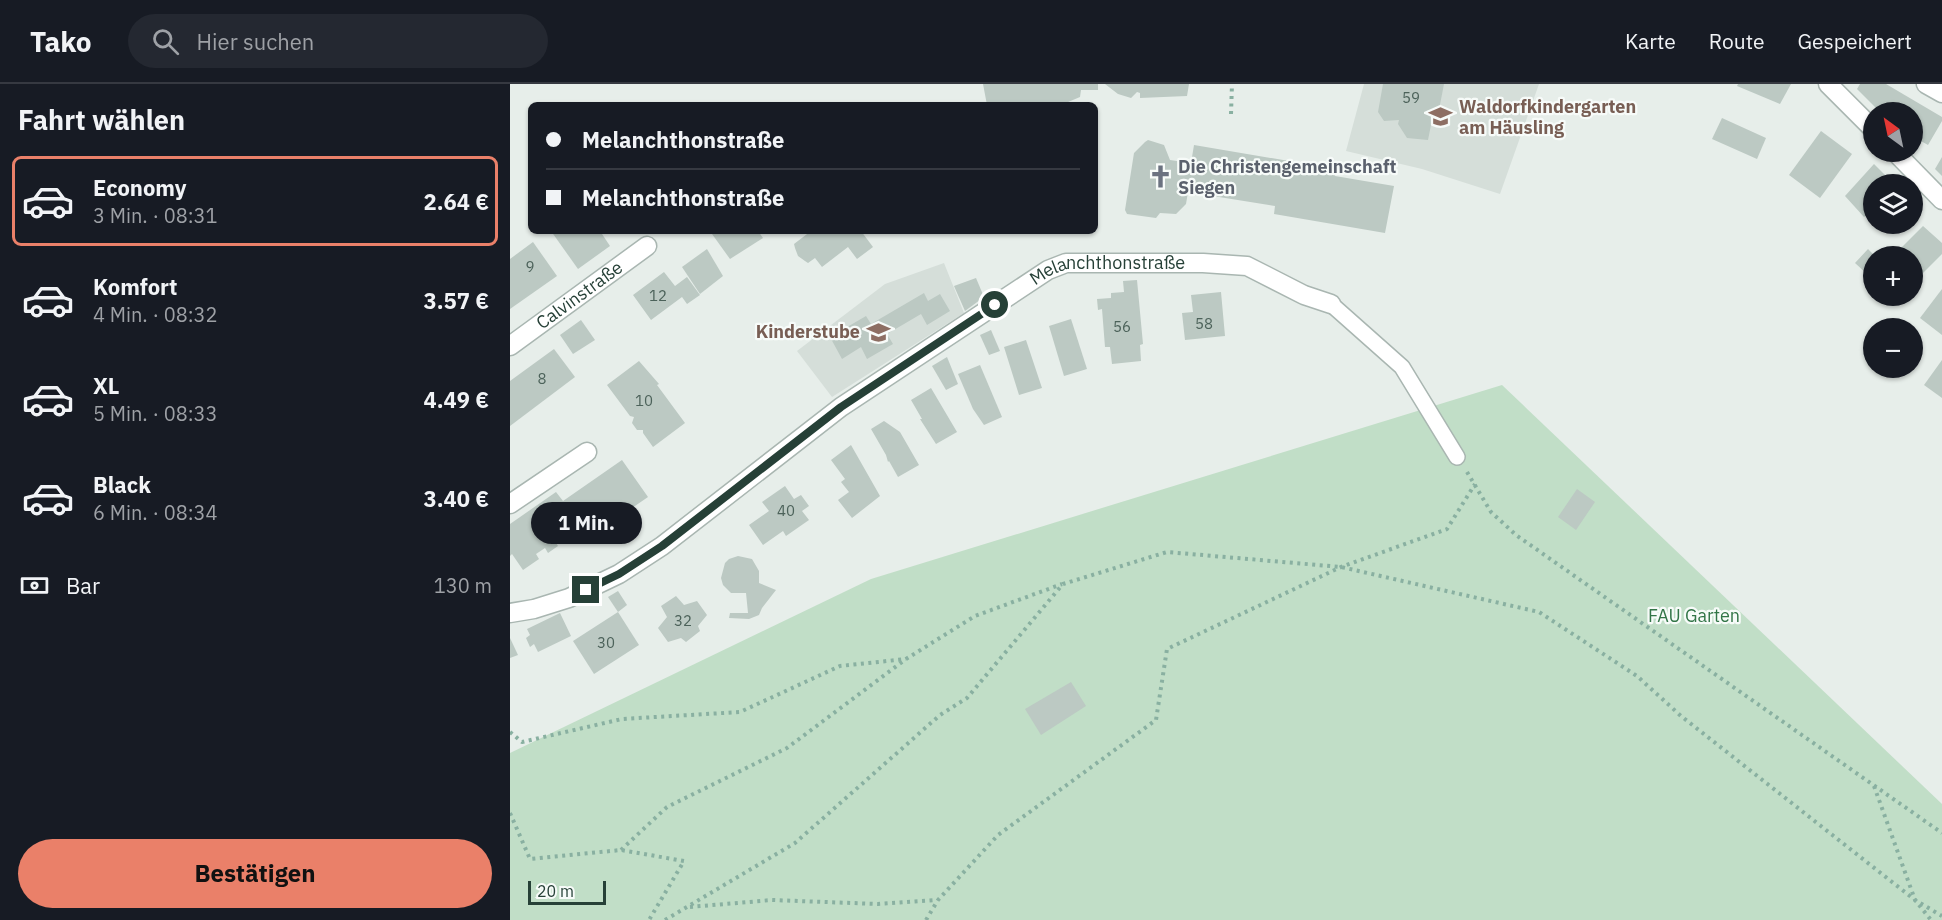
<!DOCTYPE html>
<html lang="de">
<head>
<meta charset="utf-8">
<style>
  body { margin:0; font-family:"IBM Plex Sans",sans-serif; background:#242831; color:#f1f3f6; height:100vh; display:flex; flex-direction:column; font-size:22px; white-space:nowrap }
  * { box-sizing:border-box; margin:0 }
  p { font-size:20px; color:#9ea1a6 }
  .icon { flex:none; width:33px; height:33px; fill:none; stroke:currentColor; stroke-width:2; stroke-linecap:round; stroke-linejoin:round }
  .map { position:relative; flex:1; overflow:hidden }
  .details { display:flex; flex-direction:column; background:#171b24; width:510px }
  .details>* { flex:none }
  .guide { position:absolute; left:18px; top:18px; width:570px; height:132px; border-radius:9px; box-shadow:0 2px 4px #0004; display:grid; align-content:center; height:132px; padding:0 18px; background:#171b24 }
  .needle { width:39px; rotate:327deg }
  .fabs { position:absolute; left:1353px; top:18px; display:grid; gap:12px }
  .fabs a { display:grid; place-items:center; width:60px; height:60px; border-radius:50%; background:#171b24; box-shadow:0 2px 4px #0004; font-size:30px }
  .scale { position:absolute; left:18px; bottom:15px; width:78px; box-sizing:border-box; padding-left:6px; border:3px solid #264037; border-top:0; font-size:16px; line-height:21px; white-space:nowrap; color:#264037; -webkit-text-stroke:4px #f7fbf9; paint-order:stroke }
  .end { position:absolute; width:27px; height:27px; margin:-14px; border:8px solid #264037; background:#fff; box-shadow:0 0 0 3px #fff }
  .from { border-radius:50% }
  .bubble { position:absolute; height:42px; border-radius:21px; background:#171b24; box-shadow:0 2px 4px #0004; font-size:20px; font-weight:800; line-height:42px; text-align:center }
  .guide b { display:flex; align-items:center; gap:21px; height:57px; font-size:22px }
  .guide b+b { border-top:2px solid #363941 }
  .guide i { width:15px; height:15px; background:#f1f3f6 }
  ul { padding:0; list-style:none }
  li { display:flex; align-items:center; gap:18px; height:90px; margin:0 12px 9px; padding:0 6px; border:3px solid transparent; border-radius:9px }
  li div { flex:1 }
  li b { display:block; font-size:22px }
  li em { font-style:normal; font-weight:800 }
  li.on { border-color:#ea8069 }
  li>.icon { width:54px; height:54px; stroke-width:1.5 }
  h2 { padding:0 18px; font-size:27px; line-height:72px }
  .pay { display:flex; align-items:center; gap:15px; height:66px; padding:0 18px; font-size:22px }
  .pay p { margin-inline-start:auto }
  .primary-button { display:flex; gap:12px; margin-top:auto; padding:12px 18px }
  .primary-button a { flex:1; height:69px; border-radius:36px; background:#ea8069; color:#111; font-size:24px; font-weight:800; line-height:69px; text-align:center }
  header { display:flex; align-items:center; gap:36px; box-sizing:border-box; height:84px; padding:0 30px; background:#171b24; border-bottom:2px solid #363941 }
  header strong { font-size:28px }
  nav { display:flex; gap:33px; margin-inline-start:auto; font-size:21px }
  .search { width:420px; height:54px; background:#242831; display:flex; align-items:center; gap:15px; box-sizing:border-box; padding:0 21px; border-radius:33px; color:#9ea1a6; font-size:22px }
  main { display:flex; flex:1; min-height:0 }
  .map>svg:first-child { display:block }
  .built { fill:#d5ded9 }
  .green { fill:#c1dec7 }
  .building { fill:#bcc9c3 }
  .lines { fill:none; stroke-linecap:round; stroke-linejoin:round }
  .lane-casing { stroke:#a9b6b1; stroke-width:18 }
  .street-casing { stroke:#a9b6b1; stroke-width:21 }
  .path { stroke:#89b0a1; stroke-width:4; stroke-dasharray:3 4.5; stroke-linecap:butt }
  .lane { stroke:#fff; stroke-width:15 }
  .street { stroke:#fff; stroke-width:18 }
  .route { stroke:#264037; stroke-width:8 }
  .labels { text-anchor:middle; stroke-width:4.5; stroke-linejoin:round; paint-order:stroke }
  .number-label { font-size:15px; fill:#4c625a }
  .education-label { font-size:18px; font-weight:bold; fill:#785e54; stroke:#f7fbf9; text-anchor:start }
  .worship-label { font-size:18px; font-weight:bold; fill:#5b616d; stroke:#f7fbf9; text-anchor:start }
  .street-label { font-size:18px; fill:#264037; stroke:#f7fbf9 }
  .park-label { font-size:18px; fill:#327547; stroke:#f7fbf9 }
</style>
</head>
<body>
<header>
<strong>Tako</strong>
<div class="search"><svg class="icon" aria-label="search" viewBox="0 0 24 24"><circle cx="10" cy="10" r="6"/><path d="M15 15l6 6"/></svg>Hier suchen</div>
<nav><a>Karte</a><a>Route</a><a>Gespeichert</a></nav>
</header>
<main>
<section class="details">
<h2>Fahrt wählen</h2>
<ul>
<li class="on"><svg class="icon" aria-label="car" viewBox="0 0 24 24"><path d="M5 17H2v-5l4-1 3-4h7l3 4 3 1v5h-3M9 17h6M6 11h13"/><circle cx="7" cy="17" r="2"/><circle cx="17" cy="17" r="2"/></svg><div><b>Economy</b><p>3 Min. · 08:31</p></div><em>2.64 €</em></li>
<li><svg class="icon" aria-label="car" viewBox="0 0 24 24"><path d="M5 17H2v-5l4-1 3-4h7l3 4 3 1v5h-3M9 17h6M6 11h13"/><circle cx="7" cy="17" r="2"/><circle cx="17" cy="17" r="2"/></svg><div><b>Komfort</b><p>4 Min. · 08:32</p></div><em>3.57 €</em></li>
<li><svg class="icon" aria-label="car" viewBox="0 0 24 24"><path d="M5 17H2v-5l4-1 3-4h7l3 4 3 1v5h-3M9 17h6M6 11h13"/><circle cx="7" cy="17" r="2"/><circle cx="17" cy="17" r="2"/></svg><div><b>XL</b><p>5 Min. · 08:33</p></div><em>4.49 €</em></li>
<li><svg class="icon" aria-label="car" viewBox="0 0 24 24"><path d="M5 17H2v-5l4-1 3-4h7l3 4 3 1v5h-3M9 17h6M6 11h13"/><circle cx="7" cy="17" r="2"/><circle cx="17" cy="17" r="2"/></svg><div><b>Black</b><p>6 Min. · 08:34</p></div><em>3.40 €</em></li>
</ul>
<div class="pay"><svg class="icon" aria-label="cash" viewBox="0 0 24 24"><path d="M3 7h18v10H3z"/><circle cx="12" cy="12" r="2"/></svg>Bar<p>130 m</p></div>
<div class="primary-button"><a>Bestätigen</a></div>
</section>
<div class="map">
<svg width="1432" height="836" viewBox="0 0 1432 836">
  <rect width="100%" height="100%" fill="#e7eeea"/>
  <g class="built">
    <path d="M854,0H1029L990,110L912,85L836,67Z"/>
    <path d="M434,179L454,229L322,313L287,267L375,200Z"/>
  </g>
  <path class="green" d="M992,301L1432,720V836H0V669L361,495Z"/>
  <g class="building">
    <path d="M473,0H588V6H571L570,13L551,21H477Z"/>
    <path d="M595,0H679L677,12L630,14V9L627,8L621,14L608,10Z"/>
    <path d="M873,0H934L928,31L922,36L918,56L897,54L888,40L889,36L874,37L868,28Z"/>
    <path d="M1228,0H1281L1270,20L1227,2Z"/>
    <path d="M1350,0H1376L1432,33V37L1418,61L1402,52V28H1370L1347,5Z"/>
    <path d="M1212,34L1256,54L1247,75L1202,55Z"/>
    <path d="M1311,47L1342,70L1310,114L1279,91Z"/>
    <path d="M638,56L654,61L660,76L681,79L684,61L826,85L825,92L884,102L875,149L764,130L765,122L678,108L676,120L666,130L650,129L646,134L617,130L615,126L624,69L635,58Z"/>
    <path d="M1432,73V92L1425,85Z"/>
    <path d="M1364,80L1384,100H1364V124L1354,133L1335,112Z"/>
    <path d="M1413,142L1432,159V170L1412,190L1402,181V172H1383Z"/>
    <path d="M41,147H90L100,162L68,185Z"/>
    <path d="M204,147H248L253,154L220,175L202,150Z"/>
    <path d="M301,147H351L363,163L347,175L338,163L312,183L305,174L298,179L295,177L288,172L285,164L284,160Z"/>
    <path d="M23,158L47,192L0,225V175Z"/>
    <path d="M197,165L213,192L190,210L172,183Z"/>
    <path d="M1358,165L1365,172H1364V183L1357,190L1345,179Z"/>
    <path d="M154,188L165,202L177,193L190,211L177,220L172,213L141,236L123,211Z"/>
    <path d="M466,194L474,213L455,227L444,202Z"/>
    <path d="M627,196L633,260L630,261L631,277L602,280L600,263H595L592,225L588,226L587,215L601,214V209L614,208L613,197Z"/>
    <path d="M1432,205V251L1410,234Z"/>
    <path d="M711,208L715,252L675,256L672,229L683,228L681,211Z"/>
    <path d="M414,209L418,217L430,210L440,227L417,241L411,230L377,250L383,260L357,275L351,263L332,275L320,253L356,232L361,240Z"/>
    <path d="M561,235L577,285L554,292L539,242Z"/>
    <path d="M71,236L85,256L63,270L50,251Z"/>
    <path d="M481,246L490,267L479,271L470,251Z"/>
    <path d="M516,256L532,304L509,311L494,263Z"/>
    <path d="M44,265L65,293L0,342V297Z"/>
    <path d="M437,273L448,300L436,306L422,282Z"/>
    <path d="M1432,276V314L1414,301Z"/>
    <path d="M129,277L149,300L147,301L175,339L143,363L133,349V346H127L122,339L124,333L120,332L97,301Z"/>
    <path d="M470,281L492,333L474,341L463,325L448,290Z"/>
    <path d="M421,304L447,348L426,360L410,335H412L401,316Z"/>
    <path d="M374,337L390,348L409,381L388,393L379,377L378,378L376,371L361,345Z"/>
    <path d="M341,361L370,412L342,434L328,416L339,408L331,398L335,395L321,376Z"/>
    <path d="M112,376L138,413L122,424L119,420L110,425L114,430L103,438L100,433L91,439L95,444L79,455L72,445L57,456L54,451L45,457L48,462L38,469L35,464L26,470L29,475L13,486L2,470L0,472V440L46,408L53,417Z"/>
    <path d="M275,402L284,415L291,411L299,422L292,427L299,436L276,452L273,447L253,461L239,441L259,427L252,418Z"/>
    <path d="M1067,405L1085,418L1066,446L1048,433Z"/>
    <path d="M228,472L242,475L249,487V499L266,506L252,524L249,531L239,535L219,534L220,529H238L236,509H221L213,501L211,494L215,479L219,475Z"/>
    <path d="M108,507L117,521L108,528L98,513Z"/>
    <path d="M166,512L174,521L187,517L197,531L188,542L190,547L176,558L171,554L158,558L148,544L157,533L151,522Z"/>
    <path d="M108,528L129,561L84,590L63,557Z"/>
    <path d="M50,529L61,552L28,568L24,560L20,563L16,554L20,551L17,545Z"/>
    <path d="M0,554L8,571L0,574Z"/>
    <path d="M561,598L576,622L531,651L515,625Z"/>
  </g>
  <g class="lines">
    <defs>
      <path id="lane" d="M821,220L892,283L947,373"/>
      <g id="street">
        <path d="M1318,0L1364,46"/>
        <path d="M1416,0L1432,9"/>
        <path d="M1385,68L1432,116"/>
        <path id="s1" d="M0,262L137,162"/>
        <path d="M0,420L77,368"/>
        <path id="s2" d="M0,529L24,525L59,514L109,490L152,462L331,323L538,186L556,179H693L737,182L794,211L821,220"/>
      </g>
    </defs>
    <use href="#lane" class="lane-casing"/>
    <use href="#street" class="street-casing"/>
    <g class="path">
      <path d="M721,30L722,0"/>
      <path d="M957,388L981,428L1006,451L1432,749"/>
      <path d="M0,648L12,658L112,635L230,628L330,582L396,575"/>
      <path d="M1364,702L1405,816L1421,836"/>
      <path d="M0,729L20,775L111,766L174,777L139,836"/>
      <path d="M111,766L157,723L277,664L396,575L465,532L552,500"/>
      <path d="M180,823L262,816L368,820L427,816"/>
      <path d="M155,836L285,759L430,631L457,614L553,500L657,468L831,483L1029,528L1127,592L1171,632L1405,816L1432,832"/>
      <path d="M416,836L428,816L488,751L646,636L657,565L831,483L937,445L965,400"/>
    </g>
    <use href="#lane" class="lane"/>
    <use href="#street" class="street"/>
  </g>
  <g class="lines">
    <path class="route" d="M76,506L109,490L152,462L331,323L485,221"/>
  </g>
  <defs>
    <symbol id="school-bare" viewBox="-9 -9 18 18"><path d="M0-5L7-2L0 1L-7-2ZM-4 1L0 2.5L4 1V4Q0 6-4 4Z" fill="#8d6e63" stroke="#f7fbf9" stroke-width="2.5" paint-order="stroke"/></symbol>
    <symbol id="church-bare" viewBox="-9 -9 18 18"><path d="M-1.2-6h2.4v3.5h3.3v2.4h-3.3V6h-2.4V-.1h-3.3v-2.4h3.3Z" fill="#6b7280" stroke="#f7fbf9" stroke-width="2.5" paint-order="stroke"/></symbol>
  </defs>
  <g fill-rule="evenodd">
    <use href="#school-bare" x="914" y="16" width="33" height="33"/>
    <use href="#church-bare" x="634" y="76" width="33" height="33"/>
    <use href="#school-bare" x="352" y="232" width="33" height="33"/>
  </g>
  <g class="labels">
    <g class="number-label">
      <text x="901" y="19">59</text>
      <text x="20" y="188">9</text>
      <text x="148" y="217">12</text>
      <text x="694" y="245">58</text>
      <text x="612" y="248">56</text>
      <text x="32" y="300">8</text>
      <text x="134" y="322">10</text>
      <text x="276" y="432">40</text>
      <text x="173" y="542">32</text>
      <text x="96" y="564">30</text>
    </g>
    <g class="education-label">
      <text x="949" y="29">Waldorfkindergarten<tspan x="949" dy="21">am Häusling</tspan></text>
      <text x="350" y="254" text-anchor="end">Kinderstube</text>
    </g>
    <g class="worship-label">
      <text x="668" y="89">Die Christengemeinschaft<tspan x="668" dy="21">Siegen</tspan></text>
    </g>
    <g class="street-label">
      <text dy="6" stroke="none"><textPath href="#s2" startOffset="702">Melanchthonstraße</textPath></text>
      <text dy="6" stroke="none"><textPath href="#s1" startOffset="86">Calvinstraße</textPath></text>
    </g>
    <g class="park-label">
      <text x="1184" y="538">FAU Garten</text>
    </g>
  </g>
</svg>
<div class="fabs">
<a><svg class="needle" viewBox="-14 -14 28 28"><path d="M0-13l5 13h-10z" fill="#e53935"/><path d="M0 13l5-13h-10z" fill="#9ea1a6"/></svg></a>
<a><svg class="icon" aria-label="layers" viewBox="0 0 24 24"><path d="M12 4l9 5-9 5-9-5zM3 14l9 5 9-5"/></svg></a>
<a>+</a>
<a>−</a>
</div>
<div class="scale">20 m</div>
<i class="end from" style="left:485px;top:221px"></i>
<i class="end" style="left:76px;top:506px"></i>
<div class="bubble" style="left:21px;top:418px;width:111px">1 Min.</div>
<div class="guide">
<b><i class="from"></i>Melanchthonstraße</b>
<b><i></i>Melanchthonstraße</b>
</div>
</div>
</main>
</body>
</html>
